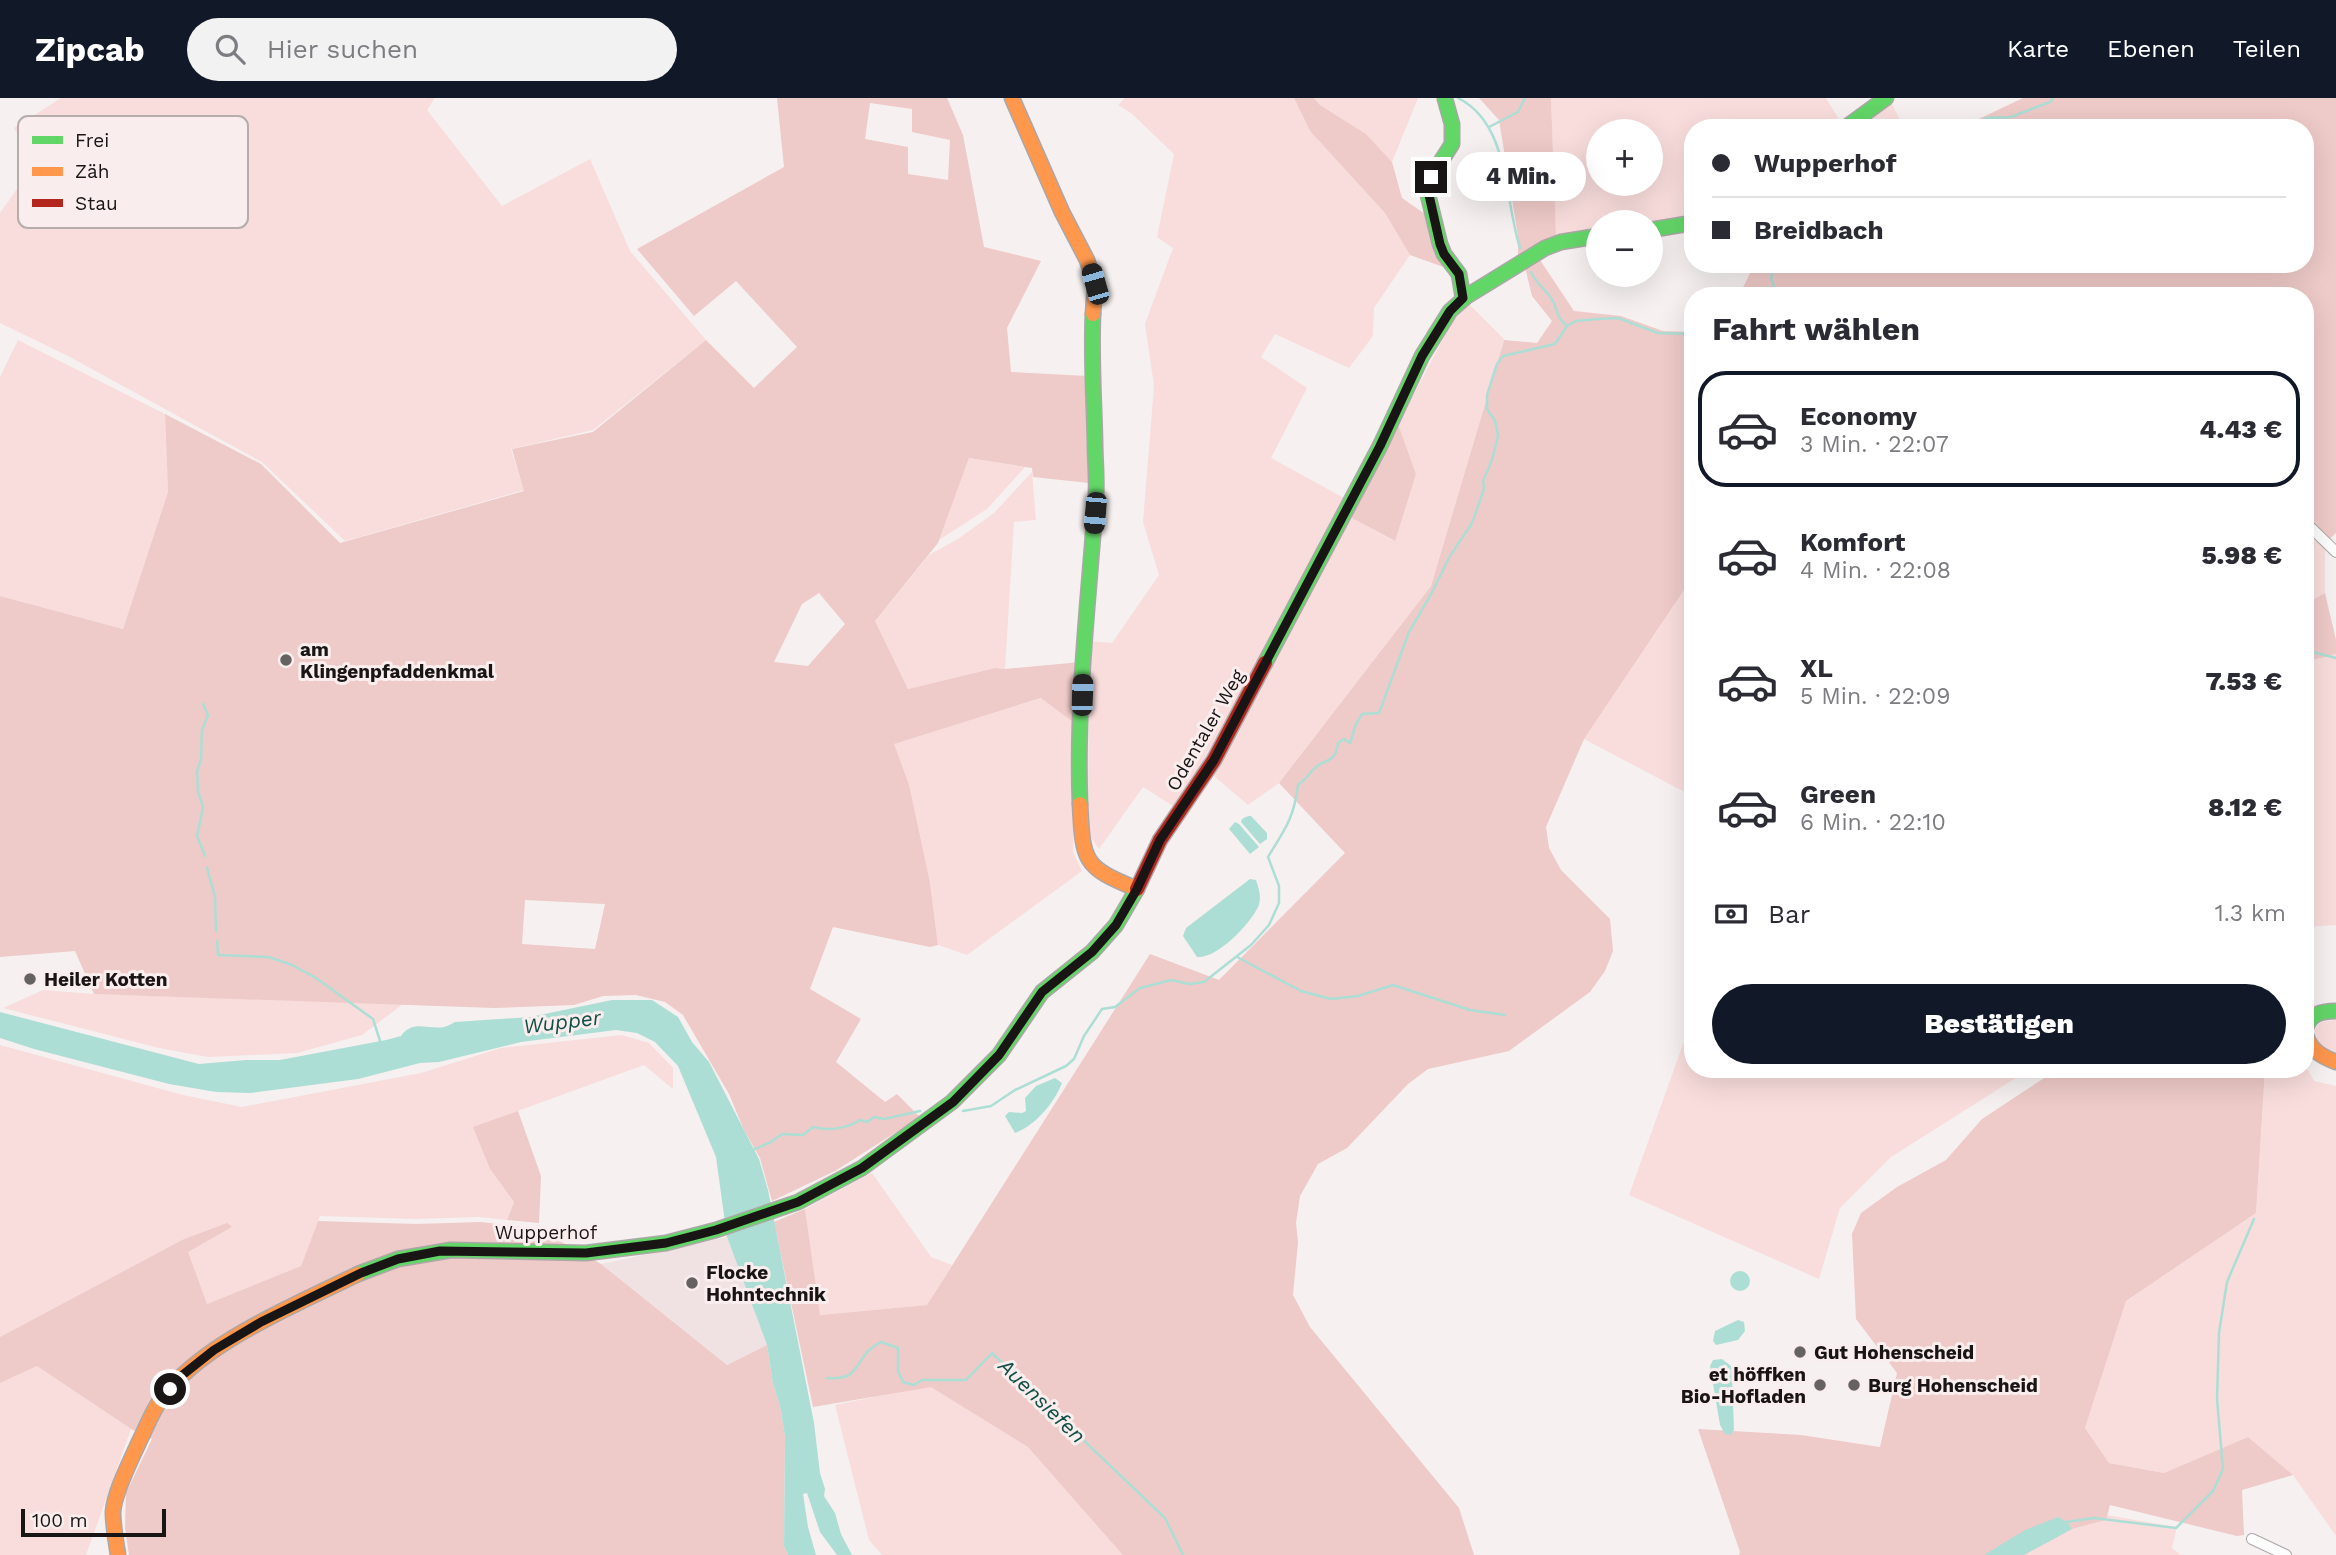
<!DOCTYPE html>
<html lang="de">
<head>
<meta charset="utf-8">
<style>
  body { margin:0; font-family:"Work Sans",sans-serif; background:#f2f2f3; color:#2b2b33; height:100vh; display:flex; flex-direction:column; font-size:26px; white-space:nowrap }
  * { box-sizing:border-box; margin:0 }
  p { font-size:23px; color:#7c7c81 }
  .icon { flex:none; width:38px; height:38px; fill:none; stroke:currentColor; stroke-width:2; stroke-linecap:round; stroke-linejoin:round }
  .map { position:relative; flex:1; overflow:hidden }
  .details { position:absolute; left:1684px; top:189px; width:630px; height:791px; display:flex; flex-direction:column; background:#fff; border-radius:28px; box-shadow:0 7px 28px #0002 }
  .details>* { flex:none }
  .guide { position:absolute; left:1684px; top:21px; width:630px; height:154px; border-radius:28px; box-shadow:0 7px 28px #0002; display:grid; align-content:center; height:154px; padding:0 28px; background:#fff }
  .fabs { position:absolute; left:1586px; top:21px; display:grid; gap:14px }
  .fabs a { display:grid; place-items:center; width:77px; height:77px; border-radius:50%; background:#fff; box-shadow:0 7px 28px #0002; font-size:35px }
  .scale { position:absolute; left:21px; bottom:18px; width:145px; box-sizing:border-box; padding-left:7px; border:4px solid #191515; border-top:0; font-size:19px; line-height:24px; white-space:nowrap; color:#191515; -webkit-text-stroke:5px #f9eded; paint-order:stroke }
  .end { position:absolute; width:32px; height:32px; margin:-16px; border:9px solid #191515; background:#fff; box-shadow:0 0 0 4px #fff }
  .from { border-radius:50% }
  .bubble { position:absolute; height:49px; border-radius:24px; background:#fff; box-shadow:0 7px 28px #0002; font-size:23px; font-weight:800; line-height:49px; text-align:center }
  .car { position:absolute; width:21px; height:42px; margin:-21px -10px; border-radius:9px; box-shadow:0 0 5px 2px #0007; background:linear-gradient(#222 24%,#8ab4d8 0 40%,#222 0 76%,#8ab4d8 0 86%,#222 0) }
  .guide b { display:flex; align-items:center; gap:24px; height:66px; font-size:26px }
  .guide b+b { border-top:2px solid #e1e1e2 }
  .guide i { width:18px; height:18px; background:#2b2b33 }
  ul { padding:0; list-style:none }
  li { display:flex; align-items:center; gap:21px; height:116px; margin:0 14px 10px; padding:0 14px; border:4px solid transparent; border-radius:28px }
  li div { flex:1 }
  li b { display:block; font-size:26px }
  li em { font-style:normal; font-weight:800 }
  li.current { border-color:#111827 }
  li>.icon { width:63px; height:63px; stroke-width:1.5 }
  h2 { padding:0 28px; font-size:32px; line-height:84px }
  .pay { display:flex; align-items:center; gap:18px; height:77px; padding:0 28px; font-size:26px }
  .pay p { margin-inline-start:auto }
  .primary-button { display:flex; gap:14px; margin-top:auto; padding:14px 28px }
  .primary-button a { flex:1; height:80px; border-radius:42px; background:#111827; color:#fff; font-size:28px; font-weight:800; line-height:80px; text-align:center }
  header { display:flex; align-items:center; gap:42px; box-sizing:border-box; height:98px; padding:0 35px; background:#111827; color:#fff }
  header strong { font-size:33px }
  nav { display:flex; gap:38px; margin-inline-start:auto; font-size:24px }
  .search { width:490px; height:63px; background:#f2f2f3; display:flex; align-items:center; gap:18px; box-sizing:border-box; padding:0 24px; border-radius:38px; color:#7c7c81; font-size:26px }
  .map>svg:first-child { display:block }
  .built { fill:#f0e2e2 }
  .green { fill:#f8dddc; fill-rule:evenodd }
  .forest { fill:#eecac8; fill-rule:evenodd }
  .water { fill:#added5 }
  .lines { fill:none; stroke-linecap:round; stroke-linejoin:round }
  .stream { stroke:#added5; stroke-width:2.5 }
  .street-casing { stroke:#aca7a7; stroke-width:12 }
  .fast-casing { stroke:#aca7a7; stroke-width:17 }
  .slow-casing { stroke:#aca7a7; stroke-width:17 }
  .jam-casing { stroke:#aca7a7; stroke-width:17 }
  .street { stroke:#fefdfd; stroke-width:10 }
  .fast { stroke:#63d668; stroke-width:14 }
  .slow { stroke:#ff974d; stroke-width:14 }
  .jam { stroke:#b3261e; stroke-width:14 }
  .route { stroke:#191515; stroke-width:9 }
  .poi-dot { fill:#666262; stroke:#f9eded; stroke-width:2.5 }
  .labels { text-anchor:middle; stroke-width:6; stroke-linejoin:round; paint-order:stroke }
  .poi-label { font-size:19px; font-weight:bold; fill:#191515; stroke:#f9eded; text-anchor:start }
  .street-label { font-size:19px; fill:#191515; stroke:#f9eded }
  .water-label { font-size:21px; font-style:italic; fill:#104f47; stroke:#f9eded }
  .key { fill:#f9eded; stroke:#b6acac; stroke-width:2 }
  .key-label { font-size:19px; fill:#191515 }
</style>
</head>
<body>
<header>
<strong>Zipcab</strong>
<div class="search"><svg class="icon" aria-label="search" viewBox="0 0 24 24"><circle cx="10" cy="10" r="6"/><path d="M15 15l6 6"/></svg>Hier suchen</div>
<nav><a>Karte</a><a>Ebenen</a><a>Teilen</a></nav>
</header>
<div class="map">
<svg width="2336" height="1457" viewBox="0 0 2336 1457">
  <rect width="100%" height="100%" fill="#f6f0f0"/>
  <path class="built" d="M727,1139L767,1247L727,1267L601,1166Z"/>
  <g class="green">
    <path d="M61,0H435L427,12L502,108L590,61L630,153L706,242L593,332L511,351L524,392L345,443L262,364L68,258L0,225V115L34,67L14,30Z"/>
    <path d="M1125,0H1294L1310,33L1385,115L1410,157L1374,210L1373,238L1349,270L1275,236L1261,259L1307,290L1271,360L1346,401L1201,667L1173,708L1143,689L1099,751L1088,735L1089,543L1112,545L1159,477L1143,424L1154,288L1145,226L1173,150L1157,139L1174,56L1131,15L1118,7Z"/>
    <path d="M1314,0H1418L1392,64L1366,36L1320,7Z"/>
    <path d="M1551,0H1826L1841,25L1834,30H1692V118L1648,124H1598V130L1556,137ZM1598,33H1650V86H1598Z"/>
    <path d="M1891,4L1904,30H1857Z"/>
    <path d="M1469,206L1504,241L1431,488L1279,685L1248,707L1214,678L1350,419L1394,443L1416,376L1398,326L1452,224Z"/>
    <path d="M18,242L165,316L168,394L123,531L0,498V279Z"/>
    <path d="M969,360L1025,369L987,411L939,442Z"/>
    <path d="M1032,374L1036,422L1014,424L1005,571L995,570L908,591L875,523L929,457L958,441L994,415Z"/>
    <path d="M2305,433L2325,446V495L2305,506Z"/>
    <path d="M1692,480V698L1584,641Z"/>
    <path d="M2336,556V827L2305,829V564Z"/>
    <path d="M1042,600L1077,627L1073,754L1082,773L967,857L938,847L930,785L893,646Z"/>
    <path d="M43,892L94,896L403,906L362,937L297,955L208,959L159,950L3,910Z"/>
    <path d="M1692,921V971H2030L1891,1059L1840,1110L1819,1181L1629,1097Z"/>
    <path d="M2336,922V958L2323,950L2314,940L2315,931L2321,924Z"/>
    <path d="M622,937L649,945L673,970V991L644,967L474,1029L490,1071L514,1104L507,1122L479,1119L415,1121L320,1118L301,1168L207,1206L187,1154L232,1129L182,1142L0,1239V947L183,997L242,1009L421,975L501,950Z"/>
    <path d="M2305,967L2314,983L2336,988V1438L2293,1377L2248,1339L2164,1375L2109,1365L2085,1330L2126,1203L2256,1115L2265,971H2305Z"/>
    <path d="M872,1075L931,1159L952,1167L927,1207L819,1217L805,1111Z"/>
    <path d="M37,1268L131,1331L86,1457H0V1285Z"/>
    <path d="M931,1287L1028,1348L1125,1457H882L869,1442L835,1307Z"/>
    <path d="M2107,1417L2175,1429L2176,1433L2172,1450L2181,1457H2024L2072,1431L2106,1422Z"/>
  </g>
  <g class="forest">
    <path d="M777,0H947L963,37L984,149L1041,163L1007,230L1011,274L1087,278L1089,385L1033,379L1032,370L969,360L938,445L875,523L908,591L995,570L1005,571L1081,564L1077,627L1041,600L894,646L909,687L930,785L938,847L930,849L833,829L810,891L861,921L836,964L885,1004L897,996L920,1019L835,1073L772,1103L760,1060L744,1032L729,996L683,917L665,904L636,897L603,898L574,907L494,910L94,896L75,853L0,859V498L123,531L168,394L165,316L261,366L340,445L524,393L512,351L593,334L706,242L754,290L797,249L736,183L694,218L637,151L784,69ZM870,5L912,11V34L950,42L948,82L908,76V49L865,41ZM819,495L845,526L808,568L774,564L802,506ZM525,802L605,806L595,851L522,846Z"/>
    <path d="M1294,0H1314L1320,7L1366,36L1392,64L1402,100L1435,123L1449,171L1410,157L1385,115L1310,33Z"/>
    <path d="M1479,0H1551L1556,137L1518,158V138L1499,22Z"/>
    <path d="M2023,0H2336V435L2326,444L2305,431V198H1739L1750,175L1761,166H2305V30H1960Z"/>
    <path d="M1538,159L1574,213L1621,218L1663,233L1692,234V480L1584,641L1546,729L1549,750L1561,772L1610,821L1613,853L1605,873L1590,894L1509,953L1428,971L1408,986L1347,1050L1318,1066L1300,1098L1296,1125L1298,1144L1293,1197L1310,1229L1459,1410L1474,1457H1123L1028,1349L931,1289L813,1309L774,1124L805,1111L820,1217L927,1207L1150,856L1219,882L1345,755L1279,685L1431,488L1504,242L1537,245L1552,223L1532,198L1524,165Z"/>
    <path d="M1398,326L1416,376L1395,443L1350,419Z"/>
    <path d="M2325,495L2336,542V556L2305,564V506Z"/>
    <path d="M2058,971H2265L2256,1115L2126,1203L2085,1330L2109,1365L2164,1375L2248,1339L2293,1377L2242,1392L2244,1437L2237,1438L2110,1407L2106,1422L2072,1431L2024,1457H1739L1740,1454L1698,1331L1801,1337L1880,1349L1897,1275L1856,1221L1852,1136L1861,1115L1897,1089L1946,1062L1982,1021Z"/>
    <path d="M518,1013L541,1078L539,1125L507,1122L514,1104L490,1071L473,1029Z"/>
    <path d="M318,1123L416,1126L481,1124L538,1131L601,1166L727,1267L767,1247L773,1286L780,1308L785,1338L784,1448L788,1457H129L125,1430L126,1395L152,1341L131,1331L37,1268L0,1285V1239L182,1142L227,1125L232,1129L188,1154L207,1206L301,1168Z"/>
  </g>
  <g class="water">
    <path d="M1248,718H1251L1267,735V741L1260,746L1241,724L1242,721Z"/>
    <path d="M1235,724L1239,726L1259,749L1250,756L1229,731Z"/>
    <path d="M1250,781L1256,782C1259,791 1262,800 1258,809C1250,826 1217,861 1197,859L1183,838L1186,830Z"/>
    <path d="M612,902H652L678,919L692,944L709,964L759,1061L768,1092L814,1325L820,1375L825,1391L824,1398L835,1415L841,1436L852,1457H837L820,1434L807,1395L803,1396L808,1429L816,1457H788L784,1448L785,1338L780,1308L773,1286L767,1247L727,1139L716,1059L678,968L655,944L637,935L616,932L521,944L439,964L420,965L358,981L250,995L216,994L169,986L34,951L0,940V914L199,966L246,962H280L386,942L401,938C412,921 429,932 444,929C448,928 451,926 455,924L530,919Z"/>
    <path d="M1055,980L1062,985C1054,1005 1036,1027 1015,1035L1005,1018L1009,1014L1022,1015L1026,1013L1025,1000L1036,988Z"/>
    <circle cx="1740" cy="1183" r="10"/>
    <path d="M1738,1222L1744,1224L1745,1233L1738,1242L1716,1247L1713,1243L1715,1233Z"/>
    <path d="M1722,1261L1731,1268L1732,1276L1734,1332L1731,1337L1725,1336L1720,1327L1710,1268L1713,1262Z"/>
    <path d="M2058,1419L2067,1424L2072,1431L2024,1457H1984L2025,1432Z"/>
  </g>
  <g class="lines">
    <g class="stream">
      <path d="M1458,0C1510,26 1504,101 1520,150"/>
      <path d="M1489,29L1518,14L1525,0"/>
      <path d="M1973,30L1986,20L2011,19L2050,4L2053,0"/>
      <path d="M1531,174C1536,186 1547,192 1553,203C1558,213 1556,219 1567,228"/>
      <path d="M1777,198C1774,180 1764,182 1780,166"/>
      <path d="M2305,549L2309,553L2336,560"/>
      <path d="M203,606L208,617L202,632L201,662L197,673L198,694L203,709L197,738L205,758"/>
      <path d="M207,770L215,799L216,833"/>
      <path d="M217,843L218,857L269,859L292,867L316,880L373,921L381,946"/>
      <path d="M1237,859L1301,893L1331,901L1358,898L1393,887L1470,912L1505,917"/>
      <path d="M963,1013L991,1008L1015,992L1066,968L1074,961L1084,938L1102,911L1115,909L1140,890L1171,882L1189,886L1204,884L1251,847L1269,827L1279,805V788L1268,759C1285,731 1294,720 1298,687C1307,681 1308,676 1315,670C1325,660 1336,666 1338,645L1344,641L1350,645L1356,626L1362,616L1379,615L1409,534L1430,498L1450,458L1472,425L1484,391L1483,383L1492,362L1498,337L1495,323L1487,311V297L1497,266L1503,258L1555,246L1567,228L1576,223L1597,221L1618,220L1658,235L1692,236"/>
      <path d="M750,1053L771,1044L782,1036L803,1037L813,1029C828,1033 846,1031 860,1022L867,1024L874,1019L884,1021L920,1013"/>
      <path d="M827,1280C865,1283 851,1259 881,1244L898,1250V1273L903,1284L914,1287L922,1282H966L992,1255L1165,1420L1183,1457"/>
      <path d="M2066,1424L2094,1420L2176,1430L2213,1393L2223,1371L2217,1301L2219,1235L2227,1184L2254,1121"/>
    </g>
    <defs>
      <g id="street">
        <path d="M2305,424L2336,454"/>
        <path d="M2252,1441L2286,1457"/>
      </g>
      <g id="fast">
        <path d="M1445,1L1452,26V46L1431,79L1428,97L1440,146L1444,156L1459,176L1463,200"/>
        <path d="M1845,30L1886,0"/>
        <path d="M1650,132L1692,125"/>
        <path d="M1265,565L1380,348L1422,258L1450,213L1467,198L1545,150L1561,144L1598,138"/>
        <path d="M1080,706C1076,603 1089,500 1096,397C1097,380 1095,361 1095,344C1094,301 1091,259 1093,216"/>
        <path d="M2305,933C2309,916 2321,913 2336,913"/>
        <path d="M358,1176L398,1161L451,1152L586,1155L666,1145L716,1132L798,1104L862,1070L952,1004L999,957L1042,894L1092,854L1116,827L1137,791"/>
      </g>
      <g id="slow">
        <path d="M1012,0L1062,114L1087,162L1095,186L1093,216"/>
        <path d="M1080,706C1083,764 1083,769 1137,791"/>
        <path d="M2305,934C2309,951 2320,958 2336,964"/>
        <path d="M118,1457C116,1443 113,1428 113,1414C114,1395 131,1362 139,1344C146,1330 152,1314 161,1301C203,1244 296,1207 358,1176"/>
      </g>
      <path id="jam" d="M1137,791L1160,742L1214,662L1265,565"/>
    </defs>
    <use href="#street" class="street-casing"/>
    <use href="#fast" class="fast-casing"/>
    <use href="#slow" class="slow-casing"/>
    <use href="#jam" class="jam-casing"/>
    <use href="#street" class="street"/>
    <use href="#fast" class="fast"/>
    <use href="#slow" class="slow"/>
    <use href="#jam" class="jam"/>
  </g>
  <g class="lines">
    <path class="route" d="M170,1291L180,1279L214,1252L261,1224L361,1175L398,1161L440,1153L586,1155L666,1145L716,1132L798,1104L862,1070L953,1004L999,957L1042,894L1092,854L1116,827L1137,791L1160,742L1214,662L1380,348L1422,258L1450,213L1463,200L1459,176L1444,156L1440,146L1429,97L1431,79"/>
  </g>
  <g class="poi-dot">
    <circle cx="286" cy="562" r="7"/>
    <circle cx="30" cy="881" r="7"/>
    <circle cx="692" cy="1185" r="7"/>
    <circle cx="1800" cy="1254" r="7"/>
    <circle cx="1820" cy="1287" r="7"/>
    <circle cx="1854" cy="1287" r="7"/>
  </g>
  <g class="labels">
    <g class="poi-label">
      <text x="300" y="558">am<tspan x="300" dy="22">Klingenpfaddenkmal</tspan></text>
      <text x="44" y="888">Heiler Kotten</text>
      <text x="706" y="1181">Flocke<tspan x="706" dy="22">Hohntechnik</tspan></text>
      <text x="1814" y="1261">Gut Hohenscheid</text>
      <text x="1806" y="1283" text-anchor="end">et höffken<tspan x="1806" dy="22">Bio-Hofladen</tspan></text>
      <text x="1868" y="1294">Burg Hohenscheid</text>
    </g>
    <g class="street-label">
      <text transform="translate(1205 632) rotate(-60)" y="7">Odentaler Weg</text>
      <text x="546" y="1141">Wupperhof</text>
    </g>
    <g class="water-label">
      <text transform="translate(562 924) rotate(-7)" y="7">Wupper</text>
      <text transform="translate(1042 1303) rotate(44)" y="7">Auensiefen</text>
    </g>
  </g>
  <rect x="18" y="18" width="230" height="112" rx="10" class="key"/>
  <rect x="32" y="38" width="31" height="8" fill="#63d668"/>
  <rect x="32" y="69" width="31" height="9" fill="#ff974d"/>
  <rect x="32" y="101" width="31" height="8" fill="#b3261e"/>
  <g class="key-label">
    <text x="75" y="49">Frei</text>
    <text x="75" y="80">Zäh</text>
    <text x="75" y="112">Stau</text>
  </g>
</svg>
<div class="fabs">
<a>+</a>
<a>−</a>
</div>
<div class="scale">100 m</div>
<i class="end from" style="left:170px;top:1291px"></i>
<i class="end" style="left:1431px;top:79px"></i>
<div class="bubble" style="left:1456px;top:54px;width:130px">4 Min.</div>
<i class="car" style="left:1095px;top:186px;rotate:344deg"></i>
<i class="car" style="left:1095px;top:415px;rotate:185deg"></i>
<i class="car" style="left:1082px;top:597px;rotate:2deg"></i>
<div class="guide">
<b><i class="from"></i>Wupperhof</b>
<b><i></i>Breidbach</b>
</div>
<section class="details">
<h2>Fahrt wählen</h2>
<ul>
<li class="current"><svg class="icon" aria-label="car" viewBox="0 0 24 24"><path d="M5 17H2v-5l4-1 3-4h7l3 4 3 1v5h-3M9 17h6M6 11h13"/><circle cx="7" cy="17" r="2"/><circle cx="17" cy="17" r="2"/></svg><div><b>Economy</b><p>3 Min. · 22:07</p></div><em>4.43 €</em></li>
<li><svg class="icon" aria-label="car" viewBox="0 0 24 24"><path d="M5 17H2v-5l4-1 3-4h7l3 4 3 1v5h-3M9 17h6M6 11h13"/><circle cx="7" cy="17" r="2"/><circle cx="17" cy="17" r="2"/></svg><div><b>Komfort</b><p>4 Min. · 22:08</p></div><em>5.98 €</em></li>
<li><svg class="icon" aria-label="car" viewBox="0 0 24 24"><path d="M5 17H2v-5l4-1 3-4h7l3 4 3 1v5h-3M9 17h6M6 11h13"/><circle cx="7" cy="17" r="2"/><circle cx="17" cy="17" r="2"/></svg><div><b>XL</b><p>5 Min. · 22:09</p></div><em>7.53 €</em></li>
<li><svg class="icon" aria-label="car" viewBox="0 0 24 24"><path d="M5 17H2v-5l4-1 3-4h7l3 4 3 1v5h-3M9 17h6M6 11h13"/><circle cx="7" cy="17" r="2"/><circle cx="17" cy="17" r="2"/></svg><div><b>Green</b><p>6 Min. · 22:10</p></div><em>8.12 €</em></li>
</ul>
<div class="pay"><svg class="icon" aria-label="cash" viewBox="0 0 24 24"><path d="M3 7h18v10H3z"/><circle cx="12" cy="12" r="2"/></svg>Bar<p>1.3 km</p></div>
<div class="primary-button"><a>Bestätigen</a></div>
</section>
</div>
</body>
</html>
